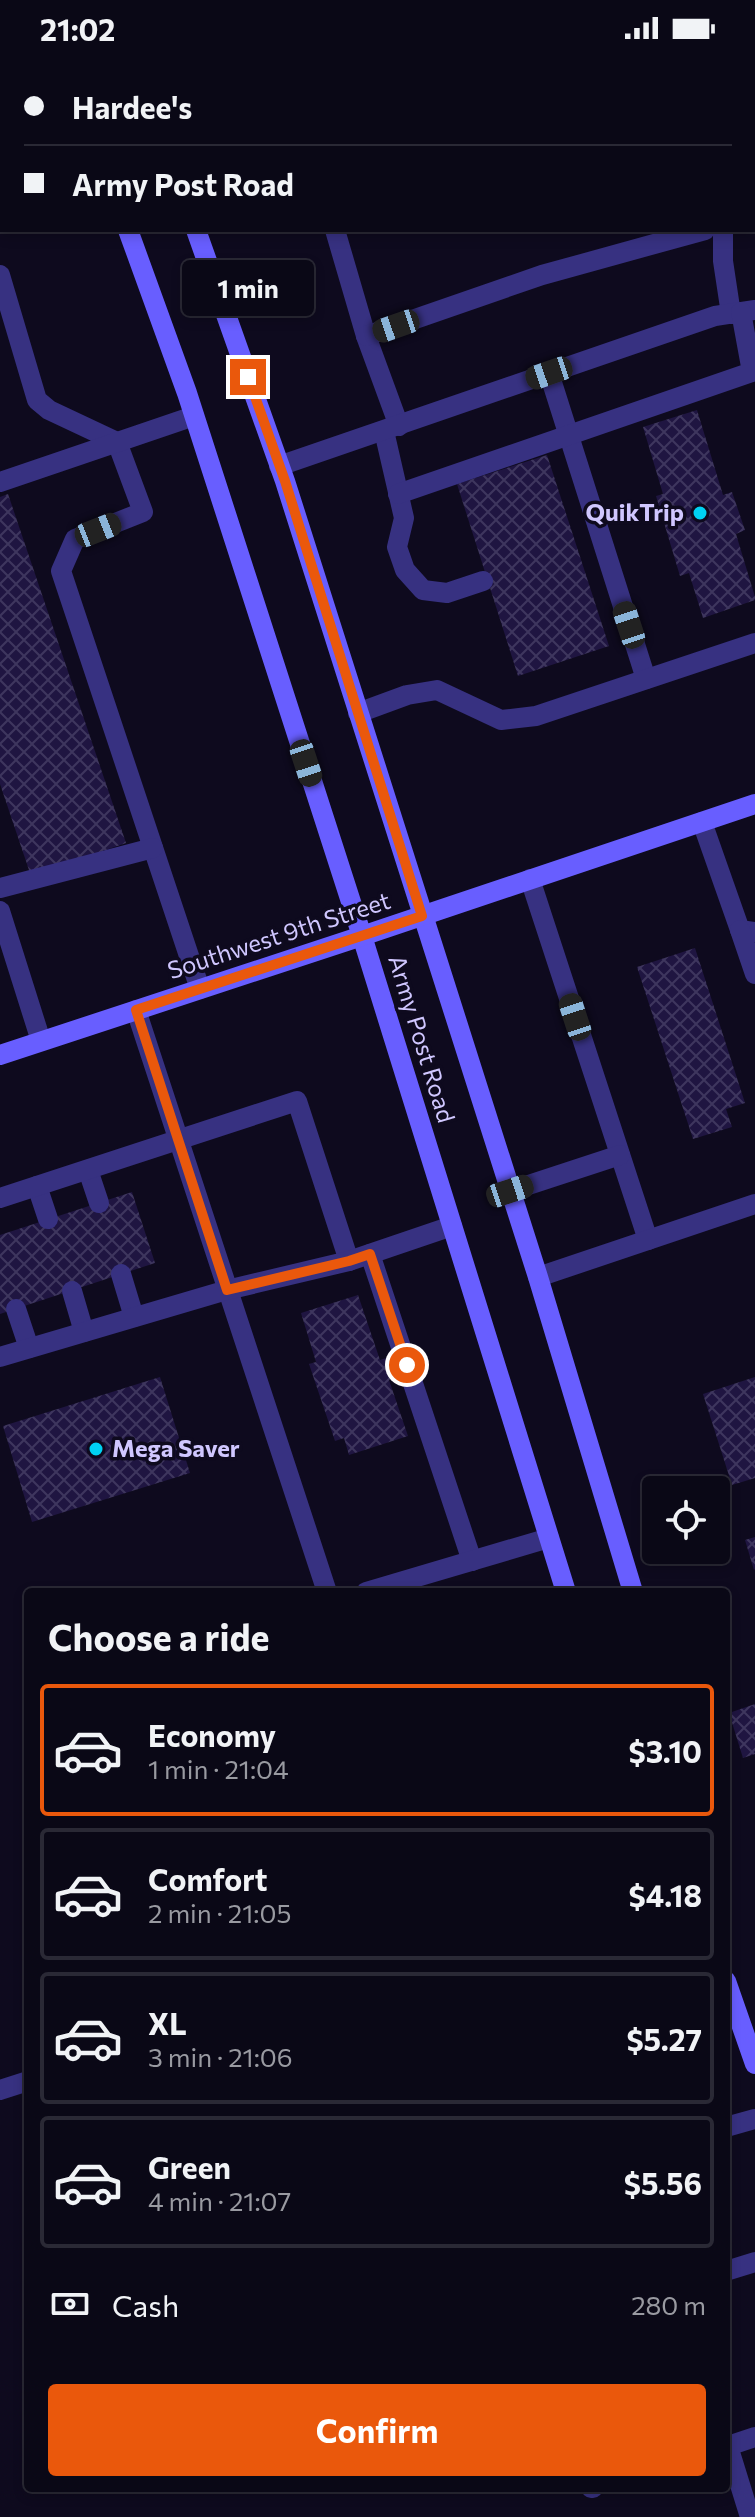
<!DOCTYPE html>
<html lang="en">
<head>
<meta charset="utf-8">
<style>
  body { margin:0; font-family:Commissioner,sans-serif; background:#181623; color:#f1f3f6; height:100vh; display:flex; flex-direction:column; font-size:30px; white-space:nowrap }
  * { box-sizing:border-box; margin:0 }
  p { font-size:26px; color:#999aa1 }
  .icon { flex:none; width:44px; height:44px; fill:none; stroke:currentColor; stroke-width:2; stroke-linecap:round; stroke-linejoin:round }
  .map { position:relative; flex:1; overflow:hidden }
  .panel { position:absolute; left:24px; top:1532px; width:706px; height:904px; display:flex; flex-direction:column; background:#0a0816; border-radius:8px; box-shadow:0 4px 12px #0003,0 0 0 2px #2a2935 }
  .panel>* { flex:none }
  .banner { position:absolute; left:0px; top:0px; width:756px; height:176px; box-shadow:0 4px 12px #0003,0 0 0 2px #2a2935; display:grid; align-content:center; height:176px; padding:0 24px; background:#0a0816 }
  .controls { position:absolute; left:642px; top:1420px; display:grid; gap:16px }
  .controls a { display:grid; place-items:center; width:88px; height:88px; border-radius:8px; background:#0a0816; box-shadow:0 4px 12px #0003,0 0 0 2px #2a2935; font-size:40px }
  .end { position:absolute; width:36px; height:36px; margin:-18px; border:10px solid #ea580c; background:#fff; box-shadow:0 0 0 4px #fff }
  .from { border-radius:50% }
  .bubble { position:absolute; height:56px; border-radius:8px; background:#0a0816; box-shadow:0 4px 12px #0003,0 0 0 2px #2a2935; font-size:26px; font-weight:700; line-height:56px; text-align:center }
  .car { position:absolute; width:24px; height:48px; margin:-24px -12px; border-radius:10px; box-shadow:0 0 6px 2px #0007; background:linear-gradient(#222 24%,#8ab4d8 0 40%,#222 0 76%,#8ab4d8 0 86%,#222 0) }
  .banner b { display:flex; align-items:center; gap:28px; height:76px; font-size:30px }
  .banner b+b { border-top:2px solid #2a2935 }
  .banner i { width:20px; height:20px; background:#f1f3f6 }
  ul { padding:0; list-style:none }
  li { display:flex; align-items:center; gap:24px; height:132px; margin:0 16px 12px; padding:0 8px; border:4px solid #2a2935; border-radius:8px }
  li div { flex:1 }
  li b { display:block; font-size:30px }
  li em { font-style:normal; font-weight:700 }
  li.current { border-color:#ea580c }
  li>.icon { width:72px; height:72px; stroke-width:1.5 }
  h2 { padding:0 24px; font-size:36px; line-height:96px }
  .pay { display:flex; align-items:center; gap:20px; height:88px; padding:0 24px; font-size:30px }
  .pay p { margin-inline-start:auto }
  .primary-button { display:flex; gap:16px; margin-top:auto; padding:16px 24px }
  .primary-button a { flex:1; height:92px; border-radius:8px; background:#ea580c; color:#fff; font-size:32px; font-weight:700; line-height:92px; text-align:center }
  .status { display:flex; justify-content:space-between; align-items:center; height:56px; padding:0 40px; background:#0a0816; direction:ltr }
  .status svg { height:22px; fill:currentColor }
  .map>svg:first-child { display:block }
  .building { fill:url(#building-cross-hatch) }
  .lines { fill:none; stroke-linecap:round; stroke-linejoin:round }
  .lane { stroke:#373181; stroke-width:20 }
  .street { stroke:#373181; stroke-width:20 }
  .secondary { stroke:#685eff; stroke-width:20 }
  .route { stroke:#ea580c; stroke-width:10 }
  .poi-dot { fill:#00d1f2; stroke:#0e0a1e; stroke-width:3 }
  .labels { text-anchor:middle; stroke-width:7; stroke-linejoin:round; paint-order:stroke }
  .poi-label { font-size:24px; font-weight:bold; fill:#d0c7ff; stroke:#0e0a1e; text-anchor:end }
  .street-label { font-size:24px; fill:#d0c7ff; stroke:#0e0a1e }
</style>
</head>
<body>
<div class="status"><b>21:02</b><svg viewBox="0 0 49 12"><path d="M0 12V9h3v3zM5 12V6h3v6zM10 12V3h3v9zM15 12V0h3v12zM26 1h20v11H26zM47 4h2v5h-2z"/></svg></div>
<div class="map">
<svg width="755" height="2461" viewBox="0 0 755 2461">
  <defs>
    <pattern id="building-cross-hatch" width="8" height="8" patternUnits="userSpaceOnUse" patternTransform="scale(2)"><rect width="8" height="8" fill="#1f1541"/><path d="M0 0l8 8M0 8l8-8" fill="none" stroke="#3e365e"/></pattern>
  </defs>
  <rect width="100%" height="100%" fill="#0e0a1e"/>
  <g class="building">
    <path d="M697,354L723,439L732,436L745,474L736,478L755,541V544L703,562L689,517L680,520L656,440L663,438L643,371Z"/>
    <path d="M547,399L609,590L518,620L457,428Z"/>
    <path d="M8,438L126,787L31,820L0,728V441Z"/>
    <path d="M695,892L745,1047L726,1053L732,1071L693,1083L637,911Z"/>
    <path d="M132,1136L155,1207L0,1258V1179Z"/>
    <path d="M358,1239L380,1304L389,1301L396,1321L389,1324L408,1380L349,1399L344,1382L335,1385L309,1308L316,1306L301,1257Z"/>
    <path d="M160,1321L190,1417L32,1466L3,1370Z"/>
    <path d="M755,1321V1422L732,1429L703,1338Z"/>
    <path d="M755,1481V1513L754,1514L745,1484Z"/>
    <path d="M755,1648V1698L743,1702L729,1657Z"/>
  </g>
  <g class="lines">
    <g class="lane">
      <path d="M283,0L284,2"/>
      <path d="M737,0L738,2"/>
      <path d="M436,2L442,0"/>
      <path d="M754,27L755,28"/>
      <path d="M754,58L755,57"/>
      <path d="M335,174L366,280L399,370"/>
      <path d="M723,174V205L731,258"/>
      <path d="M0,219L37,344L49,354L117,386L143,456L75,483L61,515L200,933"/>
      <path d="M366,280L542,219L705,174"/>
      <path d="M549,317L646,623"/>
      <path d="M384,375L404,462L397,491L405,514L423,534L447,537L483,525"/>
      <path d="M279,410L715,260L755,254"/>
      <path d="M0,426L194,360"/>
      <path d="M398,438L752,316L741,256"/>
      <path d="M358,657L407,639L437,634L501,664L536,660L755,587"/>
      <path d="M702,766L740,874L755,876"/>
      <path d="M530,823L648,1184"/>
      <path d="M0,832L153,792"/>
      <path d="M0,855L41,985"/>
      <path d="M740,874L755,918"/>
      <path d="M136,954L327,1536"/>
      <path d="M88,1114L99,1147"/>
      <path d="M37,1130L48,1163"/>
      <path d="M510,1135L620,1099"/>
      <path d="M0,1142L297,1045L349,1205"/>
      <path d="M370,1198L472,1505"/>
      <path d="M121,1218L134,1261"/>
      <path d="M72,1235L84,1276"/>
      <path d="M16,1253L29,1292"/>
      <path d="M0,1301L227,1234L349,1205L452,1170"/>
      <path d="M366,1536L549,1482"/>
      <path d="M726,2071L755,2063"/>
      <path d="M726,2215L755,2206"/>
      <path d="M591,2432H593"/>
      <path d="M750,2461L728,2390L755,2381"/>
    </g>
    <g class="street">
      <path d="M36,2L42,0"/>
      <path d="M0,14H2"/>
      <path d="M538,1221L755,1148"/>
      <path d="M0,2034L28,2025"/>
    </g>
    <g class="secondary">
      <path d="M117,0L119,2"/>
      <path d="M101,2V0"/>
      <path d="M128,174L187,337L362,880L566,1536"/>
      <path d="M196,174L285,425L538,1221L633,1536"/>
      <path d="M0,999L362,880L755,748"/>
      <path d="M726,1925L755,2008"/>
    </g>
  </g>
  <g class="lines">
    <path class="route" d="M248,321L285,425L422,860L136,954L227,1234L349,1205L370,1198L407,1309"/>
  </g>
  <g class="poi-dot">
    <circle cx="700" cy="457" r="8"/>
    <circle cx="96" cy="1393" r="8"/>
  </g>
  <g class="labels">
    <g class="poi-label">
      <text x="684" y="465">QuikTrip</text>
      <text x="112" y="1401" text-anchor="start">Mega Saver</text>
    </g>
    <g class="street-label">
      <text transform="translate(279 880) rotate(-18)" y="8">Southwest 9th Street</text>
      <text transform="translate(421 983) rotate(73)" y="8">Army Post Road</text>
    </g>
  </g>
</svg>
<div class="controls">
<a><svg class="icon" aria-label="locate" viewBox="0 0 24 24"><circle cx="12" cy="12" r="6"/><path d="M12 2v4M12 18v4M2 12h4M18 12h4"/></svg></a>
</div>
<i class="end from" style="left:407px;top:1309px"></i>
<i class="end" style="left:248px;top:321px"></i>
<div class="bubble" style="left:182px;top:204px;width:132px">1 min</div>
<i class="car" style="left:396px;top:270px;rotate:251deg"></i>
<i class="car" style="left:549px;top:317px;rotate:251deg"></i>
<i class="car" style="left:98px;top:474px;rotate:68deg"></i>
<i class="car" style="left:629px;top:569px;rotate:342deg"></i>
<i class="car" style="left:306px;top:707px;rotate:162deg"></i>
<i class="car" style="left:575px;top:961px;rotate:342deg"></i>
<i class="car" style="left:510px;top:1135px;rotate:72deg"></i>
<div class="banner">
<b><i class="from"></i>Hardee's</b>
<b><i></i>Army Post Road</b>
</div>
<section class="panel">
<h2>Choose a ride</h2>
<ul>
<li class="current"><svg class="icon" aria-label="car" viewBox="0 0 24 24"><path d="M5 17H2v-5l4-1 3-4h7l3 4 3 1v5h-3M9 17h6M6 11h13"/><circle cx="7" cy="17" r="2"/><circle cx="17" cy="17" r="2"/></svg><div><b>Economy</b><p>1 min · 21:04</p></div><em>$3.10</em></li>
<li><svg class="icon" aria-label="car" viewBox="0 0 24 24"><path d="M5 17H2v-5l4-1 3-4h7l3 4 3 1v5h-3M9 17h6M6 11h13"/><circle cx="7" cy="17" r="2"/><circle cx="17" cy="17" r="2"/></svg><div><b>Comfort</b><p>2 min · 21:05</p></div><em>$4.18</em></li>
<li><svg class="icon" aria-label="car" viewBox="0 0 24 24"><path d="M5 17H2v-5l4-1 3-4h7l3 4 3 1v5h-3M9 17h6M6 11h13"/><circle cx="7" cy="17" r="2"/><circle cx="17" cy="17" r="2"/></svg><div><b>XL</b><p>3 min · 21:06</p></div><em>$5.27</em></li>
<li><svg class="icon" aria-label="car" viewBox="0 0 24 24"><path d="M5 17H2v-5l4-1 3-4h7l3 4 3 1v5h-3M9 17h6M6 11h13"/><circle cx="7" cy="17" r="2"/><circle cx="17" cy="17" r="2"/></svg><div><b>Green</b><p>4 min · 21:07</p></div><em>$5.56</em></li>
</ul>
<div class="pay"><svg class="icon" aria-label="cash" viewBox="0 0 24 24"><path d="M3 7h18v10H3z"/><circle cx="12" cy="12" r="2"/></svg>Cash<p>280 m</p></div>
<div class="primary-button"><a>Confirm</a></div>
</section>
</div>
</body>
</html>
